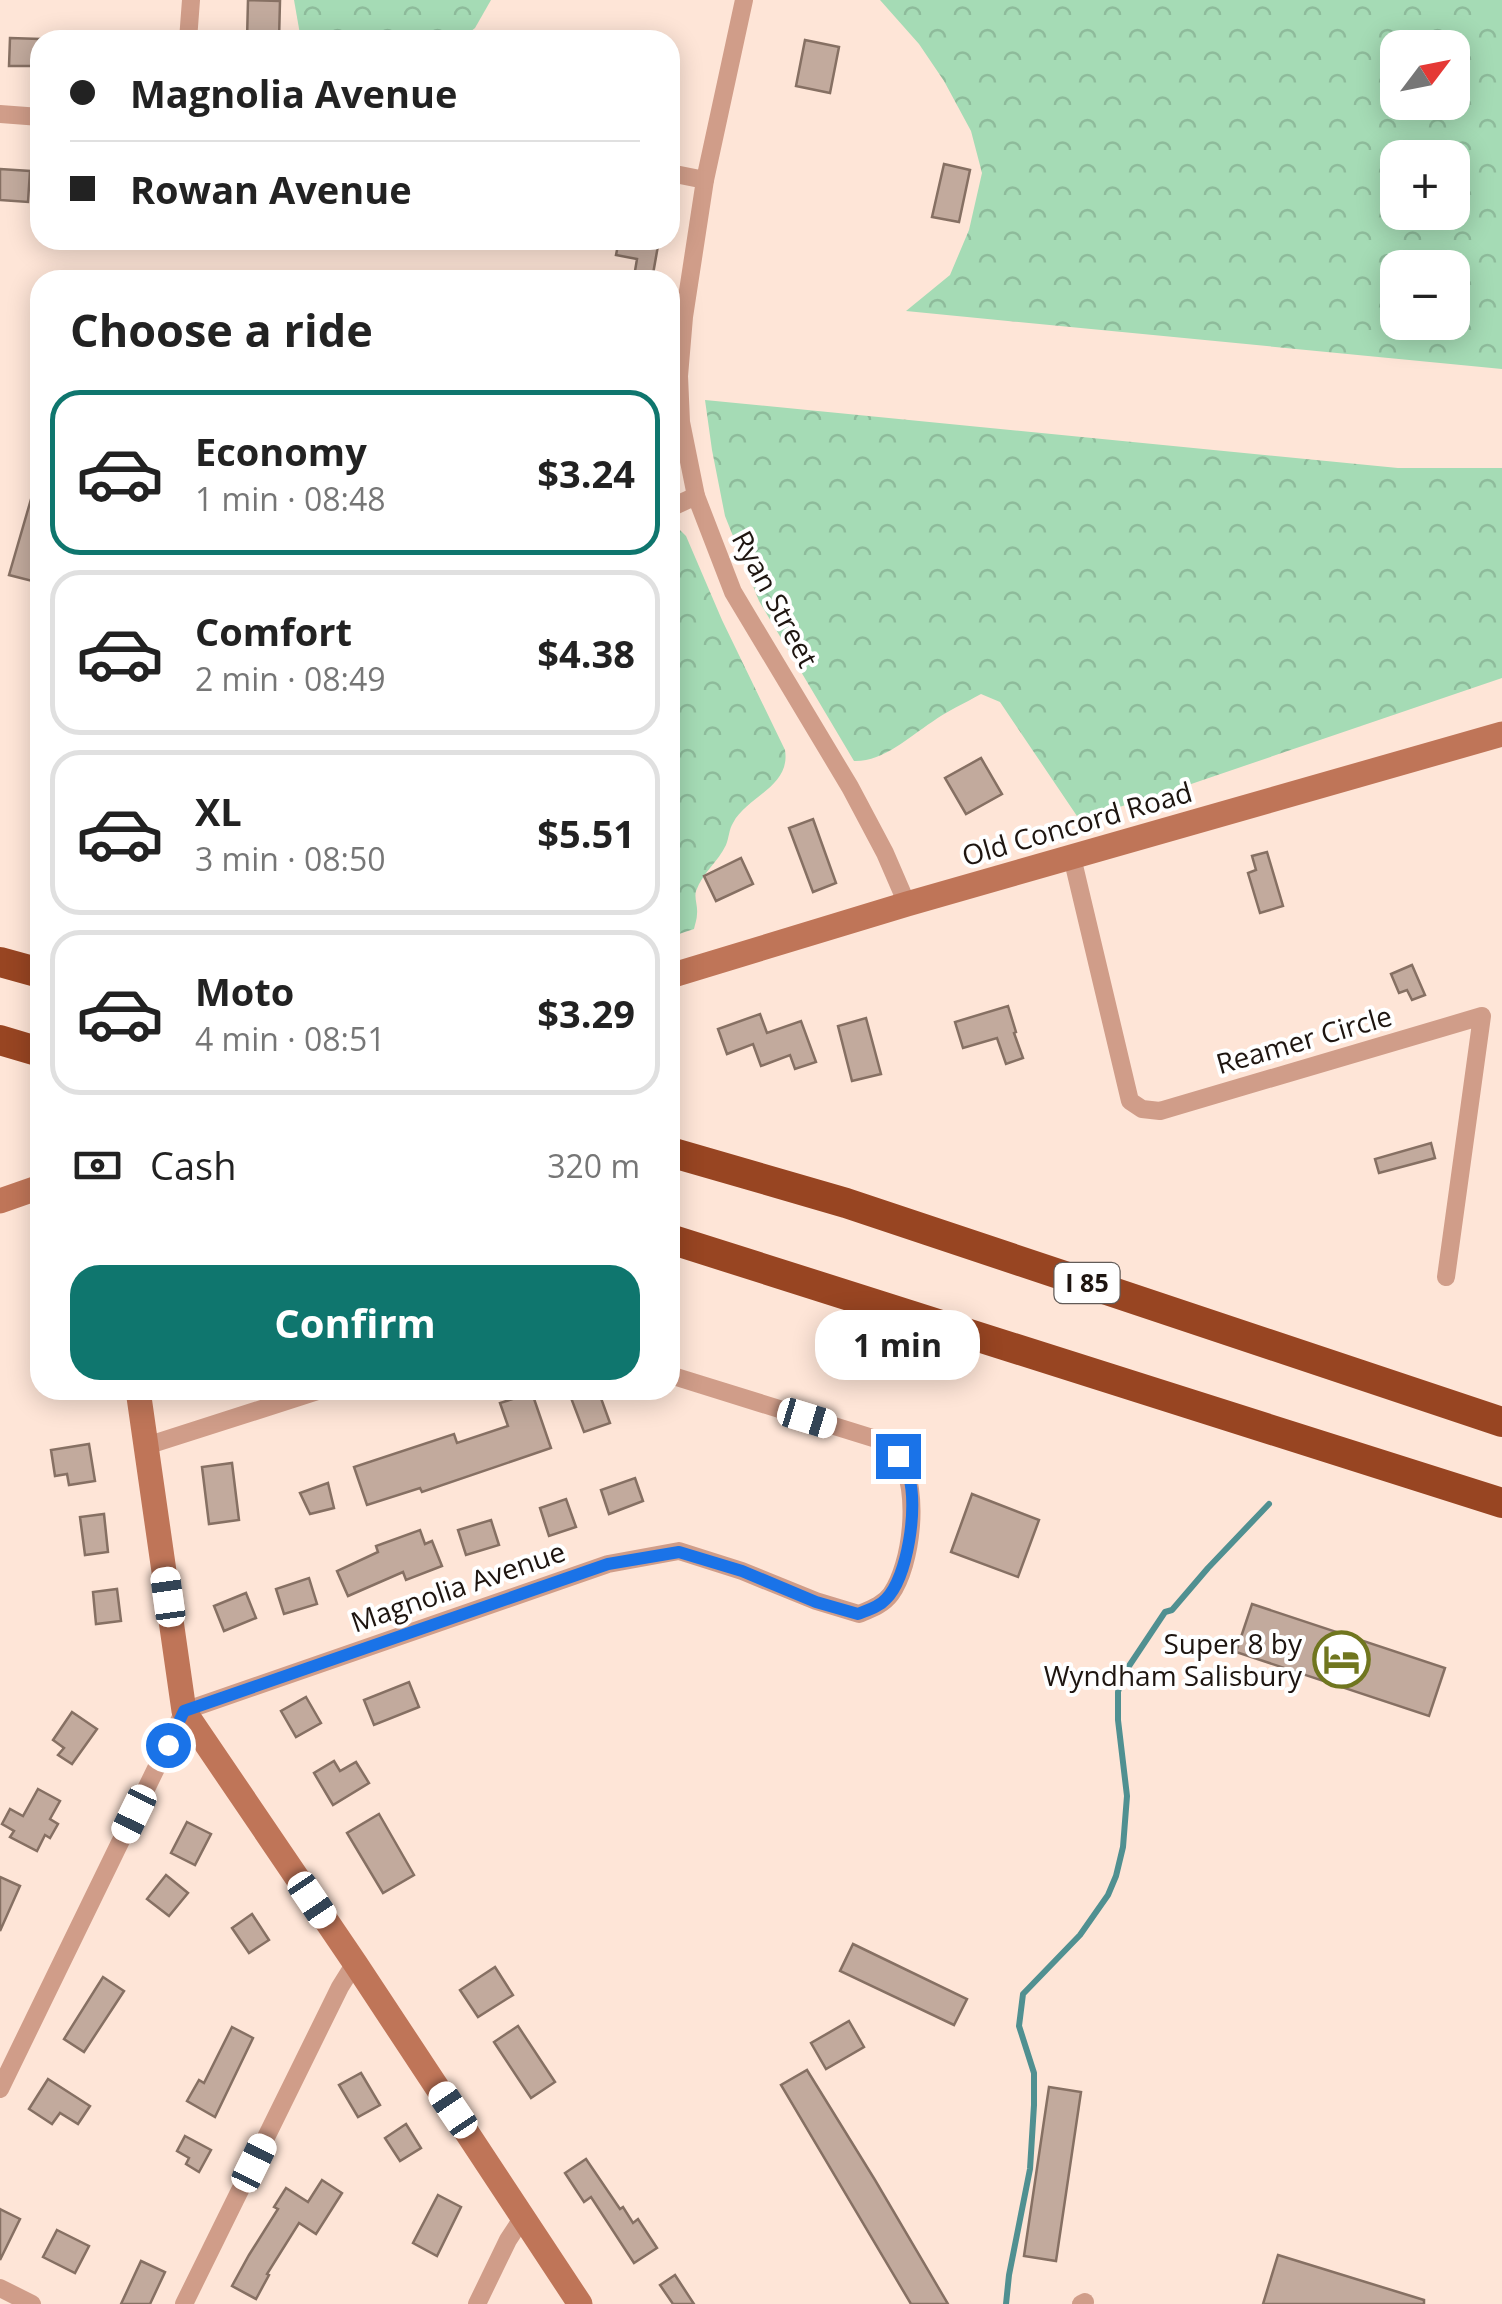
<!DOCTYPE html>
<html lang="en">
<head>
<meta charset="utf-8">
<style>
  body { margin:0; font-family:"Open Sans",sans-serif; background:#f2f2f2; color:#222; height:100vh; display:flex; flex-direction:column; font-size:38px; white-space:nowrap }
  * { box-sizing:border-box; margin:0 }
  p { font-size:32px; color:#767676 }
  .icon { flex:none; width:55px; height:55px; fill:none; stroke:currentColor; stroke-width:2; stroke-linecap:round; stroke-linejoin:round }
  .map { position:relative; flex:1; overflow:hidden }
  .sheet { position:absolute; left:30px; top:270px; width:650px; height:1130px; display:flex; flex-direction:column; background:#fff; border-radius:30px; box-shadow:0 5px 25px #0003 }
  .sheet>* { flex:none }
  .guide { position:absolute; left:30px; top:30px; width:650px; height:220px; border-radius:30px; box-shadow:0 5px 25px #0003; display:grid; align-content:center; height:220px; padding:0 40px; background:#fff }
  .needle { width:65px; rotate:58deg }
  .buttons { position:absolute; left:1380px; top:30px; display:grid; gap:20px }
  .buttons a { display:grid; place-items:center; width:90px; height:90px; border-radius:20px; background:#fff; box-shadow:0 5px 25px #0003; font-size:50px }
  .end { position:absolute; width:45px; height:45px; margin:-22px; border:12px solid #1a73e8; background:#fff; box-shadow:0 0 0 5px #fff }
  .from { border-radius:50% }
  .bubble { position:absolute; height:70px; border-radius:30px; background:#fff; box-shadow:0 5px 25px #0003; font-size:32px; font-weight:700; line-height:70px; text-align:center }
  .car { position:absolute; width:30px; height:60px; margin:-30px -15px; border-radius:12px; box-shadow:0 0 8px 2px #0007; background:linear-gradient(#fff 24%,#345 0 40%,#fff 0 76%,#345 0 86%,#fff 0) }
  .guide b { display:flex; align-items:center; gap:35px; height:95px; font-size:38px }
  .guide b+b { border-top:2px solid #e0e0e0 }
  .guide i { width:25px; height:25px; background:#222 }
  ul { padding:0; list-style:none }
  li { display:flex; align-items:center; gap:30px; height:165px; margin:0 20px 15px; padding:0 20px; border:5px solid #e0e0e0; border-radius:30px }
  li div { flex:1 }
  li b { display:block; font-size:38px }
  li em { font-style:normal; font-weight:700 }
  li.current { border-color:#0f766e }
  li>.icon { width:90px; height:90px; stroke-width:1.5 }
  h2 { padding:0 40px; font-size:45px; line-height:120px }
  .pay { display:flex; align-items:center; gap:25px; height:110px; padding:0 40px; font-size:38px }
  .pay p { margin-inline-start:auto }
  .action { display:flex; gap:20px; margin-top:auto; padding:20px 40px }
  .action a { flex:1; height:115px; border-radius:30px; background:#0f766e; color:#fff; font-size:40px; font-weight:700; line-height:115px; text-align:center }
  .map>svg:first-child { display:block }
  .forest { fill:url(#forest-crowns); fill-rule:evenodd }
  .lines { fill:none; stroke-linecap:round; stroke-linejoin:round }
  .stream { stroke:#509091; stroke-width:6 }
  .building { fill:#c2aa9d; stroke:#867063; stroke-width:2.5 }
  .street { stroke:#d09d89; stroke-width:18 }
  .secondary { stroke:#bf7558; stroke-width:25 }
  .highway { stroke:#984522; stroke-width:30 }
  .route { stroke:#1a73e8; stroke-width:12 }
  .labels { text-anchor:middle; stroke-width:8; stroke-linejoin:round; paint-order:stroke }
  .shield { fill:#fff; stroke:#625b58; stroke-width:2.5 }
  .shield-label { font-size:25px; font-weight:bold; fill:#1e1510 }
  .street-label { font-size:28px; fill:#1e1510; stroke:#fff }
  .poi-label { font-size:28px; fill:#1e1510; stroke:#fff; text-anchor:end }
</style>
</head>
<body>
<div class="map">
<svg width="1502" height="2304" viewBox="0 0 1502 2304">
  <defs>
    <pattern id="forest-crowns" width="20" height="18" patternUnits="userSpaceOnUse" patternTransform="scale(2.5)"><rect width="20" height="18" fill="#a5dbb5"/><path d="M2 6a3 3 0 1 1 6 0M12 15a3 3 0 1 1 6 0" fill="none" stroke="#8ebb9b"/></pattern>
  </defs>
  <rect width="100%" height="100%" fill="#fee5d7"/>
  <g class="forest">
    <path d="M294,0H491L475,28L460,40H301Z"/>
    <path d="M880,0H1502V369L906,311L950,275L969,230L982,173L971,131L944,81L919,44ZM1398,48H1452V102H1398ZM1398,158H1452V212H1398ZM1398,268H1452V322H1398Z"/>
    <path d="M705,400L1398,468H1502V678L1156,796L1079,819L1000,702L981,694C965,703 947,711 932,722C909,737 883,762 854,761L759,601L725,516L712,450Z"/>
    <path d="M670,524L679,529L686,536L722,620L785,750C791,787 747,796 733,823C729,829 729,838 726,845C718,862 703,872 696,891C694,898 698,906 697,914C697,919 695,924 694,929L670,937Z"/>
  </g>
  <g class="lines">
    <path class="stream" d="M1006,2304L1009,2275L1030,2169L1034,2105V2073L1019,2026L1023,1994L1080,1935L1108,1895L1116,1876L1123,1847L1127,1796L1118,1720V1692L1123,1675L1165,1612L1172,1610L1208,1568L1269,1504"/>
  </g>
  <g class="building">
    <path d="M248,0L280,1L279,40H247Z"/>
    <path d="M10,38L40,39V66H9Z"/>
    <path d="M805,40L839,47L830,93L796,86Z"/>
    <path d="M944,164L970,170L959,222L932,217Z"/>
    <path d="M0,169L30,171L28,202L0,200Z"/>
    <path d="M619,240H659L653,274L635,271L637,259L616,255Z"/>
    <path d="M36,482H40V583L9,575Z"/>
    <path d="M981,758L1002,794L966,814L945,778Z"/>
    <path d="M813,819L836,883L813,892L789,828Z"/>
    <path d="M1267,852L1283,906L1260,913L1248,873L1256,870L1252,856Z"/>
    <path d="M741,858L753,884L716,901L704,876Z"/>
    <path d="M1412,965L1425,995L1412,1000L1407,990L1399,993L1391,974Z"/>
    <path d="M1008,1006L1016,1032L1014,1033L1023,1058L1006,1064L997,1038L963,1048L955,1022Z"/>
    <path d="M760,1014L767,1033L801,1021L816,1062L795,1069L790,1055L761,1066L753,1044L727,1054L718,1029Z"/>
    <path d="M866,1018L881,1074L852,1081L838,1026Z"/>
    <path d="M1431,1143L1435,1158L1379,1173L1375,1159Z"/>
    <path d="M568,1390H598L610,1423L584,1432Z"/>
    <path d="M532,1393L551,1448L422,1492L420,1488L367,1505L354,1467L454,1434L457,1443L508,1426L500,1403Z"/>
    <path d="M89,1444L95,1481L69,1485L67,1474L55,1476L51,1450Z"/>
    <path d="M232,1463L239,1520L209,1524L202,1467Z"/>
    <path d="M635,1478L643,1501L609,1514L601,1490Z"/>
    <path d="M328,1483L334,1508L310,1514L300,1493Z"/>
    <path d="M972,1494L1039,1520L1018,1577L951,1552Z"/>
    <path d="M566,1499L576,1527L549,1536L540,1508Z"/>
    <path d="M104,1514L108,1552L85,1555L80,1517Z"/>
    <path d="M491,1520L499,1545L466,1555L458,1530Z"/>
    <path d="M420,1530L425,1544L432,1541L442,1566L406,1580L403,1572L348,1596L337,1571L378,1552L376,1546Z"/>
    <path d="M309,1578L317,1604L284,1614L276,1589Z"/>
    <path d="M117,1589L121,1621L96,1624L93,1592Z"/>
    <path d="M246,1593L256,1618L224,1631L214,1606Z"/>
    <path d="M1252,1604L1445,1668L1429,1716L1236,1652Z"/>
    <path d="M409,1682L419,1707L374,1725L364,1700Z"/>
    <path d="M306,1697L321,1723L296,1737L281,1711Z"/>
    <path d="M72,1712L97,1729L72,1764L58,1755L64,1748L53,1740Z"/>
    <path d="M334,1761L340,1771L356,1762L369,1783L333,1805L314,1773Z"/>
    <path d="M38,1789L60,1801L50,1819L58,1824L50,1838L45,1835L37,1851L10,1837L14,1831L2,1824L10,1809L23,1816Z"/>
    <path d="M379,1814L414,1875L383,1893L347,1833Z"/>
    <path d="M187,1822L211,1834L195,1865L171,1853Z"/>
    <path d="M166,1875L188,1893L169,1916L147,1899Z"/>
    <path d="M0,1877L20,1886L0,1931Z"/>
    <path d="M252,1914L269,1940L249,1953L232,1928Z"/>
    <path d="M853,1944L967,1999L954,2025L840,1971Z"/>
    <path d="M495,1967L513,1995L478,2017L460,1990Z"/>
    <path d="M103,1977L124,1991L84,2052L64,2039Z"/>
    <path d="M849,2021L864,2047L826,2069L811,2043Z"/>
    <path d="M518,2026L555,2082L531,2098L494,2042Z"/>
    <path d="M232,2027L253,2038L215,2117L187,2101L199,2080L204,2083Z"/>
    <path d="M807,2070L875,2180L948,2304H911L781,2085Z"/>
    <path d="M361,2073L380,2105L358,2117L339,2085Z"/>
    <path d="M48,2079L90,2106L78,2124L60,2113L52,2124L29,2109Z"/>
    <path d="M1049,2087L1081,2092L1056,2261L1024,2256Z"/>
    <path d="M406,2124L421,2148L400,2161L385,2138Z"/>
    <path d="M185,2136L211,2150L199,2172L186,2164L189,2158L177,2151Z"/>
    <path d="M586,2159L620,2209L623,2207L633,2223L638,2219L657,2248L634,2263L591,2197L584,2202L565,2173Z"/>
    <path d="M322,2180L342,2193L316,2234L299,2223L267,2274L269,2275L256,2299L232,2286L249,2255L278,2209L274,2207L286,2188L308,2202Z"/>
    <path d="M438,2195L461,2207L437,2256L413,2243Z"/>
    <path d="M0,2209L20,2219L0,2260Z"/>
    <path d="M57,2230L89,2246L75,2273L43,2257Z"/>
    <path d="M1278,2255L1424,2300V2304H1263Z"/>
    <path d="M141,2261L165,2272L150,2304H121Z"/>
    <path d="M675,2275L694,2304H673L660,2285Z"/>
  </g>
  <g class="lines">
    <g class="street">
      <path d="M744,0L705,180L684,317L679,376L681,422L696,496L733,592L850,787L885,853L907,904"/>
      <path d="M188,40L191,0"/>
      <path d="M0,114L40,117"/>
      <path d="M670,173L705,180"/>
      <path d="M670,508L696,496"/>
      <path d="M1072,857L1130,1101L1142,1109L1160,1111L1482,1016L1446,1277"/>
      <path d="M146,1446L321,1390"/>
      <path d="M0,2089L184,1711L608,1564L679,1551L742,1571L816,1601L859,1614C871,1609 883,1605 891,1594C912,1564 920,1490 900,1459C895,1451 884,1445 876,1439L670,1375"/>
      <path d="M0,2288L32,2304"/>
      <path d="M184,2304L340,1987L355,1963"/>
      <path d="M477,2304L508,2240L523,2217"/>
      <path d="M1081,2304L1085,2302"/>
    </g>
    <g class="secondary">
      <path d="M670,976L907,904L1502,734"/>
      <path d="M0,1201L40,1187"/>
      <path d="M138,1390L184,1711L355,1963L580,2304"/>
    </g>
    <g class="highway">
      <path d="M0,962L40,973"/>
      <path d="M0,1040L40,1052"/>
      <path d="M670,1152L846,1203L1502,1422"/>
      <path d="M670,1239L1502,1503"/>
    </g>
  </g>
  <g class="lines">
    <path class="route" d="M168,1745L184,1711L608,1564L679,1552L742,1571L816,1602L858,1614C868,1610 879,1607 886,1599C908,1577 918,1506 909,1477C906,1470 902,1463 898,1456"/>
  </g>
  <defs>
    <symbol id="hotel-ring" viewBox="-11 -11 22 22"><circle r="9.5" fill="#fff" stroke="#70761f" stroke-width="1.5"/><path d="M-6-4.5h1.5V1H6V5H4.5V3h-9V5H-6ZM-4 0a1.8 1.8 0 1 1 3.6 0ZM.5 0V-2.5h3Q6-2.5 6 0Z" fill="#70761f"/></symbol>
  </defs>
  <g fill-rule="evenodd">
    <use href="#hotel-ring" x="1310" y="1628" width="63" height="63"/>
  </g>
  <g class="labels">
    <rect class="shield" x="1054.5" y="1263" width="65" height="40" rx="8"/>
    <g class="shield-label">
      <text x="1087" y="1292">I 85</text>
    </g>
    <g class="street-label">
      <text transform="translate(775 599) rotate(62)" y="10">Ryan Street</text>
      <text transform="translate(1077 824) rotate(-16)" y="10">Old Concord Road</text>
      <text transform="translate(1304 1040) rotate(-16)" y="10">Reamer Circle</text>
      <text transform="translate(458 1587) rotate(-19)" y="10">Magnolia Avenue</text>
    </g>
    <g class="poi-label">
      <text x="1302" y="1654">Super 8 by<tspan x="1302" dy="32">Wyndham Salisbury</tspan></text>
    </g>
  </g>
</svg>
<div class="buttons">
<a><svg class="needle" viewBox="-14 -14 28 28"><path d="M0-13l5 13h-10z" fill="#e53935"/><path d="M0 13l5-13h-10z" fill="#767676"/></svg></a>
<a>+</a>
<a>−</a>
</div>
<i class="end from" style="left:168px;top:1745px"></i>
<i class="end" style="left:898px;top:1456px"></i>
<div class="bubble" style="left:815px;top:1310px;width:165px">1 min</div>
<i class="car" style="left:807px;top:1418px;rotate:107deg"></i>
<i class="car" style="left:168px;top:1597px;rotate:352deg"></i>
<i class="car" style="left:134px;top:1814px;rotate:206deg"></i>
<i class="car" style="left:312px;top:1900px;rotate:146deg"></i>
<i class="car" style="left:453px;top:2110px;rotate:326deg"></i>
<i class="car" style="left:254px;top:2163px;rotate:26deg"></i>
<div class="guide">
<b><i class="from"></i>Magnolia Avenue</b>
<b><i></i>Rowan Avenue</b>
</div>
<section class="sheet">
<h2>Choose a ride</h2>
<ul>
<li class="current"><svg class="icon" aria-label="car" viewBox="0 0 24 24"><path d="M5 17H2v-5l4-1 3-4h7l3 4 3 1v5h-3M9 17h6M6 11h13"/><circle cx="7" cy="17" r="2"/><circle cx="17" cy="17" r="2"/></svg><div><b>Economy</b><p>1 min · 08:48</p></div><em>$3.24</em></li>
<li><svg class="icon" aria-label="car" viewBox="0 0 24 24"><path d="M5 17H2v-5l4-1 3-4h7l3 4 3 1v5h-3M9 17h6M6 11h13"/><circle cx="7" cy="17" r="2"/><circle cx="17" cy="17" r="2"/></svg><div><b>Comfort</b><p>2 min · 08:49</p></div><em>$4.38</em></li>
<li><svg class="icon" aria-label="car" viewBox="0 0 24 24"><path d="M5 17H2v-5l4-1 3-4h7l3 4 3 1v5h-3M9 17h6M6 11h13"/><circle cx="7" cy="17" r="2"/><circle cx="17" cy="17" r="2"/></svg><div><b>XL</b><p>3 min · 08:50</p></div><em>$5.51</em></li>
<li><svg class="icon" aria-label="car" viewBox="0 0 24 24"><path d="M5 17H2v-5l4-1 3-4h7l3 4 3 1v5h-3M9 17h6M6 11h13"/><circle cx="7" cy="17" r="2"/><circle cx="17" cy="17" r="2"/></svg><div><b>Moto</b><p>4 min · 08:51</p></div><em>$3.29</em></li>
</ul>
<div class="pay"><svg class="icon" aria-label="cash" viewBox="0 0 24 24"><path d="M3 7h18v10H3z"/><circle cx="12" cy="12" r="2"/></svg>Cash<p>320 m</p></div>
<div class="action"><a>Confirm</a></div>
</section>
</div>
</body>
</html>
